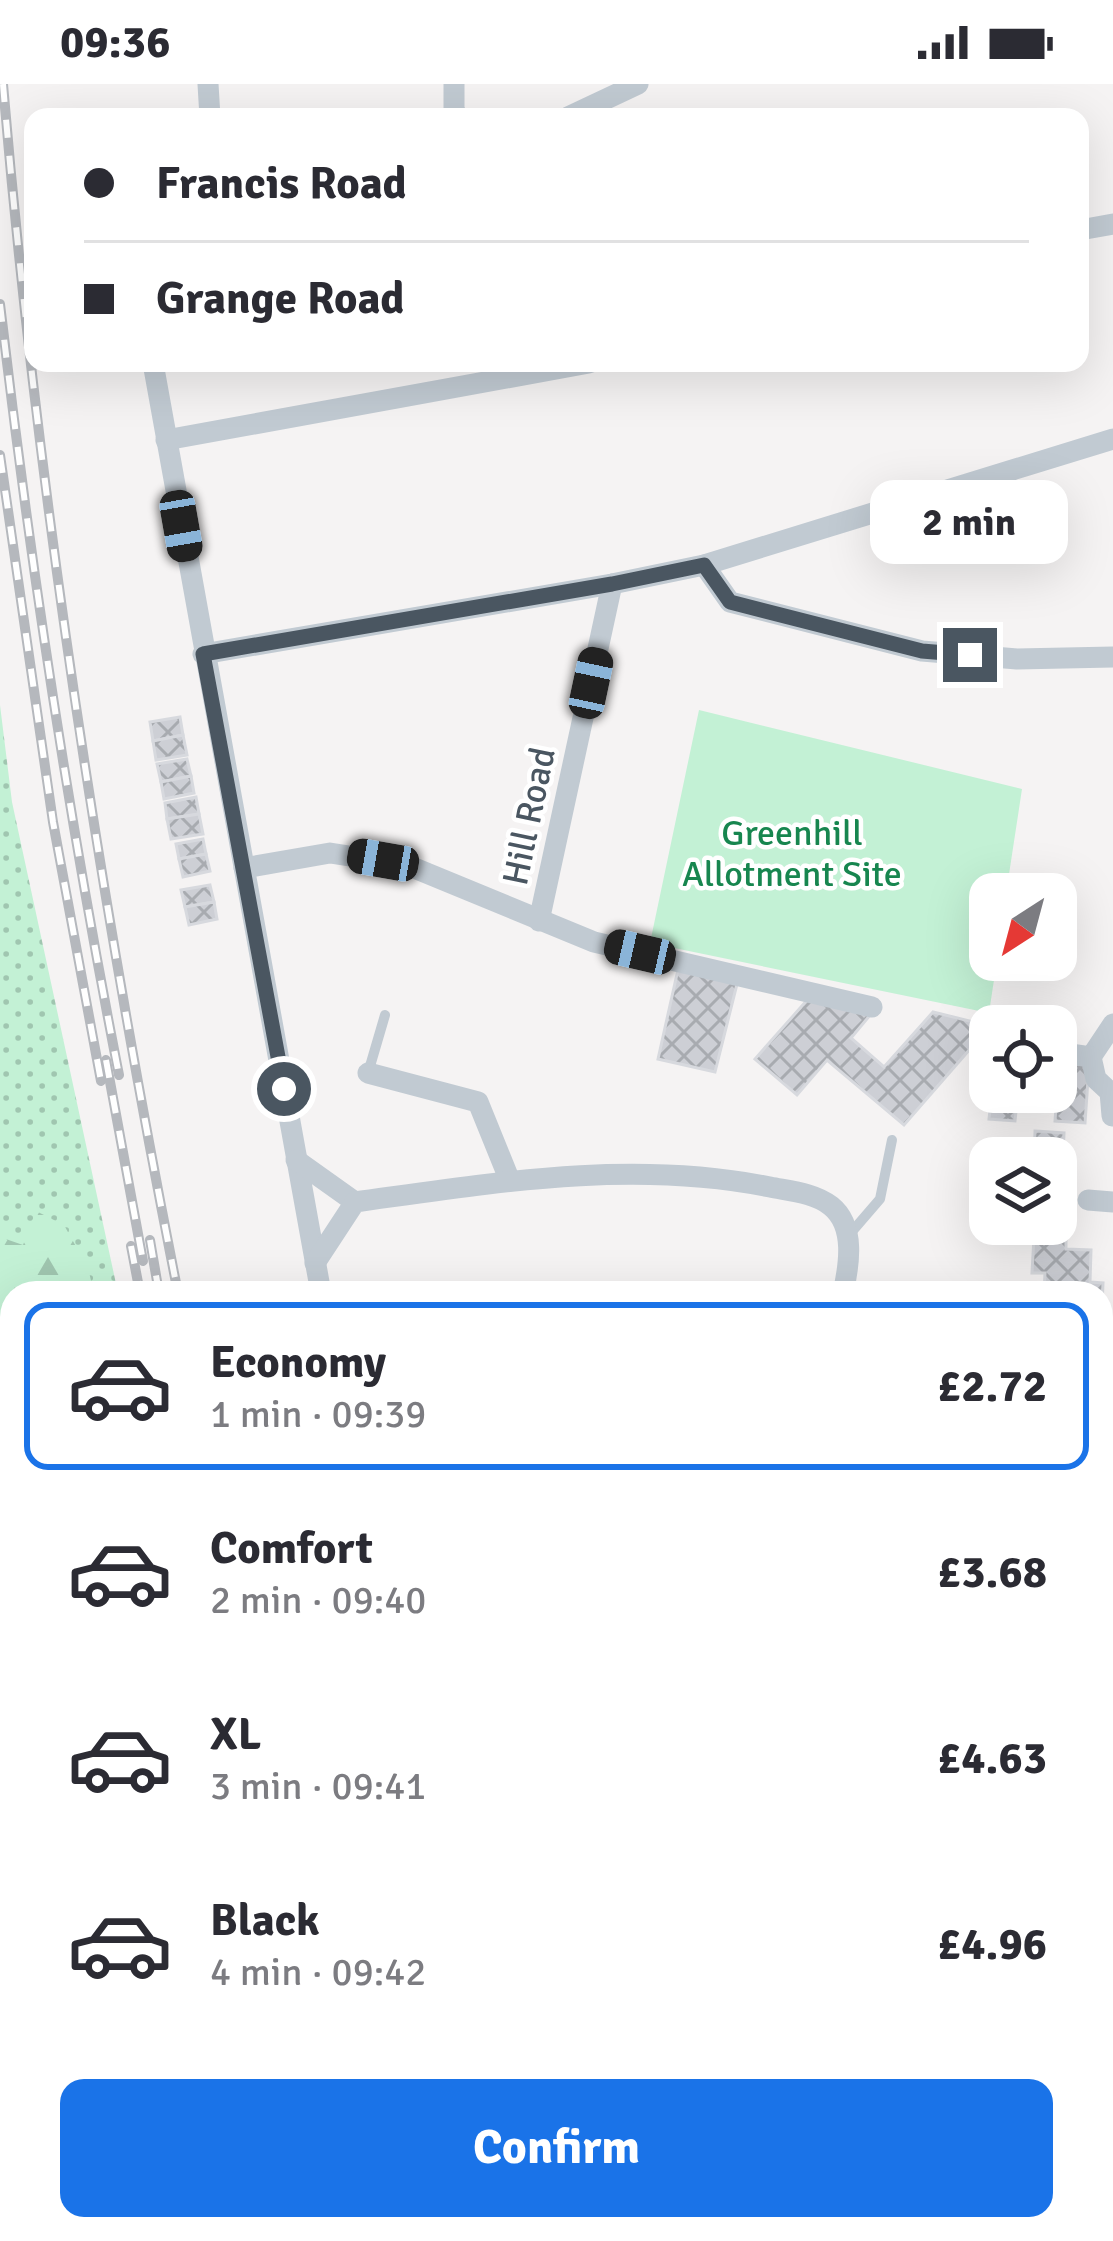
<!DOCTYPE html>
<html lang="en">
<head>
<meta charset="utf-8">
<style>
  body { margin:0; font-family:Signika,sans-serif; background:#f2f2f3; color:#2b2b33; height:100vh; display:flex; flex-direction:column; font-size:45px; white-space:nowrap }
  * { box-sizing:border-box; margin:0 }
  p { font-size:39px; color:#7c7c81 }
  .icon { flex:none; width:66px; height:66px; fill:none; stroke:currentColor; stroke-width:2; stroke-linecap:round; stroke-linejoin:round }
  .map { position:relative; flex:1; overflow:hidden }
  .drawer { position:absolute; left:0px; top:1197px; width:1113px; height:960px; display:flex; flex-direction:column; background:#fff; border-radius:36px 36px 0 0; box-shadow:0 12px 48px #0002 }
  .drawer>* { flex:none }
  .banner { position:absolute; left:24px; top:24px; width:1065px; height:264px; border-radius:24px; box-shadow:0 12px 48px #0002; display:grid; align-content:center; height:264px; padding:0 60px; background:#fff }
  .needle { width:78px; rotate:216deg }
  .tools { position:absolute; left:969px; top:789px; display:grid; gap:24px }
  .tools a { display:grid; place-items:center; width:108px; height:108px; border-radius:24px; background:#fff; box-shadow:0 12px 48px #0002; font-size:60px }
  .end { position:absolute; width:54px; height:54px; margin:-27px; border:15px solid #4a5661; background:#fff; box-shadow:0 0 0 6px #fff }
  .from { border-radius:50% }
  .bubble { position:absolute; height:84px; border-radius:24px; background:#fff; box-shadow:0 12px 48px #0002; font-size:39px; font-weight:700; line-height:84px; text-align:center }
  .car { position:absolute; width:36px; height:72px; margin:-36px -18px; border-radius:15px; box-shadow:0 0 9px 3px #0007; background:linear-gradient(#222 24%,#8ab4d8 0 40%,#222 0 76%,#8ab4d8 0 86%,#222 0) }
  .banner b { display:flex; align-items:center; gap:42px; height:114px; font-size:45px }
  .banner b+b { border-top:3px solid #e1e1e2 }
  .banner i { width:30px; height:30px; background:#2b2b33 }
  ul { padding:21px 0 0; list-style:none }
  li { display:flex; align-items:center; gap:36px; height:168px; margin:0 24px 18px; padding:0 36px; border:6px solid transparent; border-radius:24px }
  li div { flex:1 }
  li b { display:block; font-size:45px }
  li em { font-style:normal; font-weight:700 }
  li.on { border-color:#1a73e8 }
  li>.icon { width:108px; height:108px; stroke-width:1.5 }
  .button { display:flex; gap:24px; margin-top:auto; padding:24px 60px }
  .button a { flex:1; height:138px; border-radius:24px; background:#1a73e8; color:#fff; font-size:48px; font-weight:700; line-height:138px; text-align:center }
  .status { display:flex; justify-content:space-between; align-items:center; height:84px; padding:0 60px; background:#fff; direction:ltr }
  .status svg { height:33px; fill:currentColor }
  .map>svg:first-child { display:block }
  .grass { fill:url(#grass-dots) }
  .forest { fill:url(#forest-firs) }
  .garden { fill:#c3f1d5 }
  .building { fill:url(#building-cross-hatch); stroke:#d7d9de; stroke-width:3 }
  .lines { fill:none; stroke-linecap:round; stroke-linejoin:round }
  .service { stroke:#c1cad2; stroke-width:10 }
  .minor { stroke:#c1cad2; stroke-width:21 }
  .rail-casing { stroke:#b5b8bd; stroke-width:10 }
  .rail { stroke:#fff; stroke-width:6; stroke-dasharray:18; stroke-linecap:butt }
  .route { stroke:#4a5661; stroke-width:15 }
  .labels { text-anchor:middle; stroke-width:9; stroke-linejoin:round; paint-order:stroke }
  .street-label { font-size:36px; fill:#4a5661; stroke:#fff }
  .park-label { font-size:36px; fill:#17864f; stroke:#fff }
</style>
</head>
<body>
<div class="status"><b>09:36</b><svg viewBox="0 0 49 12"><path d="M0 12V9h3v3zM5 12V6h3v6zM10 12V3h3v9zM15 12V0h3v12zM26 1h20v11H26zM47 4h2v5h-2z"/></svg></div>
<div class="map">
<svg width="1113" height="2157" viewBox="0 0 1113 2157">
  <defs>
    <pattern id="grass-dots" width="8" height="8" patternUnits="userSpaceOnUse" patternTransform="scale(3)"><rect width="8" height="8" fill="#c3f1d5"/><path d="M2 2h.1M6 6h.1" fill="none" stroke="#a0c6b0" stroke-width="1.8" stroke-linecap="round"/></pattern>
    <pattern id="forest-firs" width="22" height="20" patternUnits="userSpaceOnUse" patternTransform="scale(3)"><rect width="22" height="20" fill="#c3f1d5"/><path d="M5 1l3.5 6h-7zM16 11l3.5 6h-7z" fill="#a0c6b0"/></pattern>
    <pattern id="building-cross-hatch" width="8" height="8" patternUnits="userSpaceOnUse" patternTransform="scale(3)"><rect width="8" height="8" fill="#cdcfd5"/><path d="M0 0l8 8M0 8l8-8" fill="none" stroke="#a8abb0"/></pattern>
  </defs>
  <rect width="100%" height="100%" fill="#f5f3f3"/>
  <path class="grass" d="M0,621L12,718L118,1209H12V1340L0,1343Z"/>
  <path class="forest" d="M36,1127L64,1141L88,1184L94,1209H12L11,1319L0,1317V1153L23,1161Z"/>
  <path class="garden" d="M699,626L1022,705L1006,810H990V876H997L989,929L650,859Z"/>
  <g class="building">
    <path d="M180,633L183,651L153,657L150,638Z"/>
    <path d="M183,651L187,671L156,676L153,657Z"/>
    <path d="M187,675L191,692L161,698L157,680Z"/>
    <path d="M191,692L194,709L164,715L161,698Z"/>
    <path d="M196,713L199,730L167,735L165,719Z"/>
    <path d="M199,730L203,750L171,755L167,735Z"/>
    <path d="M203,755L206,770L179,775L176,760Z"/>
    <path d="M206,770L210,787L183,793L179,775Z"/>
    <path d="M210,801L214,818L185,823L181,806Z"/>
    <path d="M214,818L217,835L189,841L185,823Z"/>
    <path d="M679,881L738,896L715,988L658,975Z"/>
    <path d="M809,914L871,930L851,954L884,983L933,928L990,942L904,1041L827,976L797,1011L755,975Z"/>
    <path d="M1059,979L1089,981L1085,1039L1055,1037Z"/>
    <path d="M992,1008H1018L1015,1037L989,1035Z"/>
    <path d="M1035,1047L1064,1049L1062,1093H1056V1074H1034Z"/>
    <path d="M1034,1152L1066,1154V1165L1091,1166L1090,1198L1103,1199L1102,1223L1101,1209H1044L1045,1189H1032Z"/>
    <path d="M10,1552L12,1628L0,1635V1557Z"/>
    <path d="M12,1738V1926L0,1929V1741Z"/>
    <path d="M29,2145H69L62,2157H46L28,2148Z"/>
  </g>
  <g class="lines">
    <g class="service">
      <path d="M368,989L385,931"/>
      <path d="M849,1151L880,1115L892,1056"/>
      <path d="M0,1359L12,1357"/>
      <path d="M0,1657L12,1653"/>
      <path d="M0,1948L12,1940"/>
      <path d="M0,1977L12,1991"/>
      <path d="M138,2145L146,2157"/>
      <path d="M195,2145L204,2157"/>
      <path d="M309,2145L312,2157"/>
      <path d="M587,2157L630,2145"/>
    </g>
    <g class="minor">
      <path d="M208,0L210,33"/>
      <path d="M454,0V27L459,33"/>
      <path d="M568,33L638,0"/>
      <path d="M1080,146L1113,140"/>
      <path d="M153,279L321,1209"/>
      <path d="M166,356L589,279"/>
      <path d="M704,481L730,518L922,567L1017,575L1113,573"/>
      <path d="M203,570L612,500L704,481L1113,355"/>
      <path d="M244,784L330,769L407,781L594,858L872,923"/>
      <path d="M539,837L612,500"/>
      <path d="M1070,970L1091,973L1113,940"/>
      <path d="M1091,973L1096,995L1110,1008L1112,1032"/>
      <path d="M368,989L478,1018L510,1097"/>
      <path d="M296,1076L355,1118"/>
      <path d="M1088,1116L1113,1118"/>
      <path d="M315,1179L355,1118C493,1099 631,1075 770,1103C790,1107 815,1109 831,1122C856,1142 849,1182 843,1209"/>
      <path d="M1101,1343H1113"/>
      <path d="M0,1503H12"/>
      <path d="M1101,1595L1113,1594"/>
      <path d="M1101,1838L1113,1839"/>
      <path d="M1101,2112L1113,2117"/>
      <path d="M786,2157L791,2145"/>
      <path d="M1054,2157L1059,2145"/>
    </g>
    <defs>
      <g id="rail">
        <path d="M3,0C37,405 99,810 178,1209"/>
        <path d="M0,220C30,478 69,736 119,991"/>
        <path d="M0,371L53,738L101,997"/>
        <path d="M106,976L143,1177"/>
        <path d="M150,1156L159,1209"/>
        <path d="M131,1162L140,1209"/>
        <path d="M381,2145L384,2157"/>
        <path d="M406,2145L409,2157"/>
        <path d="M429,2145L432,2157"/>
      </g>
    </defs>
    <use href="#rail" class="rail-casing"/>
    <use href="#rail" class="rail"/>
  </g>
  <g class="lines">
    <path class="route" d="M284,1005L203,570L612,500L704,481L730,518L922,567L970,571"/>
  </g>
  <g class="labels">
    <g class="street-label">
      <text transform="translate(528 732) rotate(-78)" y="13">Hill Road</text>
    </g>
    <g class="park-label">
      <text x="792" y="761">Greenhill<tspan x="792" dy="41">Allotment Site</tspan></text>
    </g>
  </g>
</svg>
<div class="tools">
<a><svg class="needle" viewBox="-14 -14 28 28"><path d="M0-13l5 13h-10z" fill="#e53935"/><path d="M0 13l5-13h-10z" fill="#7c7c81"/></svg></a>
<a><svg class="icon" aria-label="locate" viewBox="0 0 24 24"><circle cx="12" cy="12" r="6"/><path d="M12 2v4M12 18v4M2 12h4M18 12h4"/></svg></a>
<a><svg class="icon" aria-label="layers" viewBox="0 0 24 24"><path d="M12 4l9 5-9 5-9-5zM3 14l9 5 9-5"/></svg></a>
</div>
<i class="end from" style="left:284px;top:1005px"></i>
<i class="end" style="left:970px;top:571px"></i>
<div class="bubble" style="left:870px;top:396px;width:198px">2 min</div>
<i class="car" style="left:181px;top:442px;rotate:170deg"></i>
<i class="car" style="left:591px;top:599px;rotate:12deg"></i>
<i class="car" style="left:383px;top:776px;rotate:280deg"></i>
<i class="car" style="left:640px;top:868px;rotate:283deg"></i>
<div class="banner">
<b><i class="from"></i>Francis Road</b>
<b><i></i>Grange Road</b>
</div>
<section class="drawer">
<ul>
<li class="on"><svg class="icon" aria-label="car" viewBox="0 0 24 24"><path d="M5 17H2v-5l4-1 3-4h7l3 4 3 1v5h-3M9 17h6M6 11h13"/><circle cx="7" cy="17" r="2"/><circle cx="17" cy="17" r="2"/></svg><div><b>Economy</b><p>1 min · 09:39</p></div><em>£2.72</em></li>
<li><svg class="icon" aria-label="car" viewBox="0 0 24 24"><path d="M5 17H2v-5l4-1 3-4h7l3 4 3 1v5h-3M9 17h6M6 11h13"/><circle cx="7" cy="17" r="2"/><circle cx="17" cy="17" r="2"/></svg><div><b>Comfort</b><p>2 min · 09:40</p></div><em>£3.68</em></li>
<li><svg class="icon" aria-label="car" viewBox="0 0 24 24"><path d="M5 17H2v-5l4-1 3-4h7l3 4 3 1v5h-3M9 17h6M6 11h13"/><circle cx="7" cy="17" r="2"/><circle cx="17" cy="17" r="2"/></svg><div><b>XL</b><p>3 min · 09:41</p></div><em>£4.63</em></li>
<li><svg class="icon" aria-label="car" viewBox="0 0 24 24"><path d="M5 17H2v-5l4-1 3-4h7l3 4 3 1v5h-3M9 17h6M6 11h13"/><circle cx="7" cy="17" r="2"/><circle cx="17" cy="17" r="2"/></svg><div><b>Black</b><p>4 min · 09:42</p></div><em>£4.96</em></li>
</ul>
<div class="button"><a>Confirm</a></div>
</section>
</div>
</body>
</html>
